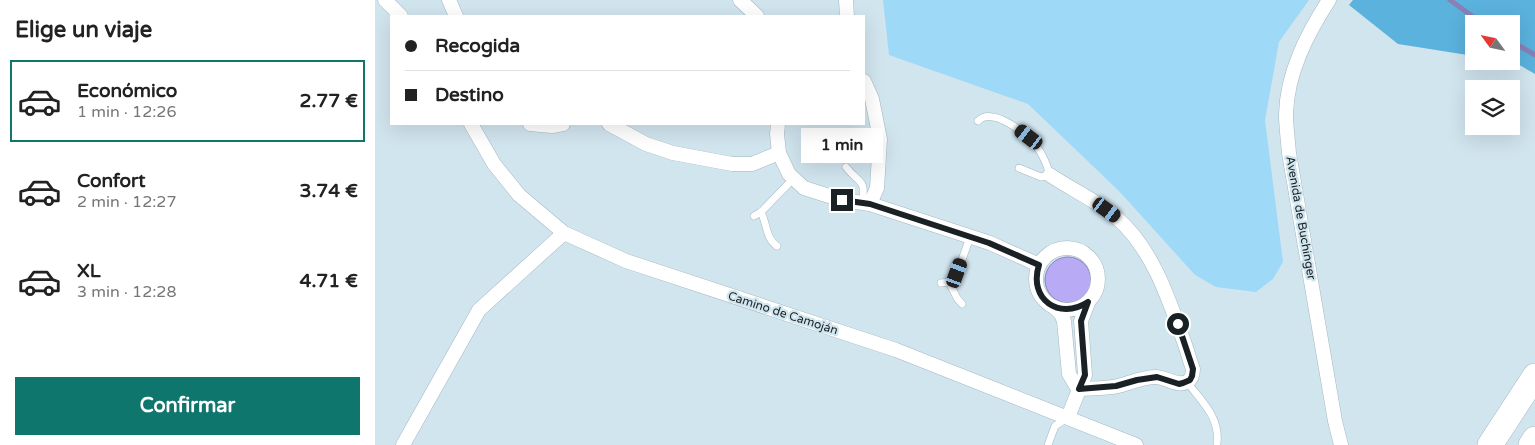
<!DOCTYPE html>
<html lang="es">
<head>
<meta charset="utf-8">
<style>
  body { margin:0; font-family:"Varela Round",sans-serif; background:#f2f2f2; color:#222; height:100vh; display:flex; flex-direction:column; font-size:19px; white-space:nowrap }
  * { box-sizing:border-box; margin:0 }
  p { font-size:16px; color:#767676 }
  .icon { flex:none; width:28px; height:28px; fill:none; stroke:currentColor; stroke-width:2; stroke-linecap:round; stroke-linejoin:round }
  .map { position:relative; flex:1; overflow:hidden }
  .drawer { display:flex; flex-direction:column; background:#fff; width:375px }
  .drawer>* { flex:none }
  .top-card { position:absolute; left:15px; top:15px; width:475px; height:110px; border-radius:0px; box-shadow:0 5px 20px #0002; display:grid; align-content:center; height:110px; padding:0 15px; background:#fff }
  .needle { width:32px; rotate:303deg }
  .controls { position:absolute; left:1090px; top:15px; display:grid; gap:10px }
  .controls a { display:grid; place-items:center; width:55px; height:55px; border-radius:0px; background:#fff; box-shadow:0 5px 20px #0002; font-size:25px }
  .end { position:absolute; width:22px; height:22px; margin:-11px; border:6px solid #1a2125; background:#fff; box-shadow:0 0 0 2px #fff }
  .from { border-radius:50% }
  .bubble { position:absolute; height:35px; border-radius:0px; background:#fff; box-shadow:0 5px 20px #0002; font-size:16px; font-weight:700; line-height:35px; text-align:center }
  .car { position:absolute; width:15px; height:30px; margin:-15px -8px; border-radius:6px; box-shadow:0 0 4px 1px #0007; background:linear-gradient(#222 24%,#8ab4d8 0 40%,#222 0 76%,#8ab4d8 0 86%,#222 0) }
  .top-card b { display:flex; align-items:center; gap:18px; height:48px; font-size:19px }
  .top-card b+b { border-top:1px solid #e0e0e0 }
  .top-card i { width:12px; height:12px; background:#222 }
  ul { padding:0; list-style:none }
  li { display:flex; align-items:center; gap:15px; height:82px; margin:0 10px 8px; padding:0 5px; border:2px solid transparent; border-radius:0px }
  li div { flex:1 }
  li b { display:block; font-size:19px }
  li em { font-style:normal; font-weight:700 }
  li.active { border-color:#0f766e }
  li>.icon { width:45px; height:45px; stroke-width:1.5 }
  h2 { padding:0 15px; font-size:22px; line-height:60px }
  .action { display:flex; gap:10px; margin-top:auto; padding:10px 15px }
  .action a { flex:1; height:58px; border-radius:0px; background:#0f766e; color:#fff; font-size:20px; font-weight:700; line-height:58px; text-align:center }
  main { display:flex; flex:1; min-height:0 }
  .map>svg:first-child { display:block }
  .green { fill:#9ed9f8 }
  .forest { fill:#5ab2dd }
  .water { fill:#b8aaf4; stroke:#8981b6 }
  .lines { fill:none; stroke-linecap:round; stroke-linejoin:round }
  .stream { stroke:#8981b6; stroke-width:5 }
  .service-casing { stroke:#a4b7c1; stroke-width:8 }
  .minor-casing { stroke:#a4b7c1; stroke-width:15 }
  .motorway-casing { stroke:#a4b7c1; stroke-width:26 }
  .service { stroke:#fff; stroke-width:7 }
  .minor { stroke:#fff; stroke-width:14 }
  .motorway { stroke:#fff; stroke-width:25 }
  .route { stroke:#1a2125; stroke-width:6 }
  .labels { text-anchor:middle; stroke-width:4.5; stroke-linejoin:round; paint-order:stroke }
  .street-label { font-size:12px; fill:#1a2125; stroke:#d1e5ef }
</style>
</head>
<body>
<main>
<section class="drawer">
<h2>Elige un viaje</h2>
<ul>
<li class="active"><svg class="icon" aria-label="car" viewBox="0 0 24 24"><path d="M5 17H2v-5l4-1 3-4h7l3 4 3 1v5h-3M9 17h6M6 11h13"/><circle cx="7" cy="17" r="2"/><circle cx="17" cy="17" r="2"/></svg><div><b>Económico</b><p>1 min · 12:26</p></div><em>2.77 €</em></li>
<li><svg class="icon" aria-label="car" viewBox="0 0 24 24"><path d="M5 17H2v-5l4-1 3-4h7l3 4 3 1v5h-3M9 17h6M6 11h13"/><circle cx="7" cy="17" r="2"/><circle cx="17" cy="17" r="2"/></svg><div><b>Confort</b><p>2 min · 12:27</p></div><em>3.74 €</em></li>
<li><svg class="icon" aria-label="car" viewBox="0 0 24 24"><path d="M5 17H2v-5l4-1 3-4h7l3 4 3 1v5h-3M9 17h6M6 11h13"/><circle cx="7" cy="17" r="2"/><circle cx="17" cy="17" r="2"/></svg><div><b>XL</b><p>3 min · 12:28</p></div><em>4.71 €</em></li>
</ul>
<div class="action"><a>Confirmar</a></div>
</section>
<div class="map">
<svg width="1160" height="445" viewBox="0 0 1160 445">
  <rect width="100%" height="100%" fill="#d1e5ef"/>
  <path class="green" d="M508,0H934L904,42L890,120L908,262L898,279L881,292L841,287L820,275L744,191L653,104L514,55Z"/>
  <path class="forest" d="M978,0H1160V74L1141,63L1133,61H1136V24H1099V56L1023,44L974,5Z"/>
  <circle class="water" cx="693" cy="280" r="23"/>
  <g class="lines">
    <g class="stream">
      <path d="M1075,0L1108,24"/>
      <path d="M1136,41L1160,55"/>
    </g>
    <defs>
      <g id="service">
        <path d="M603,121C617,106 653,134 662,147C668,155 672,165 675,175L666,177L644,168"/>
        <path d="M471,167C483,183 492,179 487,202"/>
        <path d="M386,212C392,224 391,239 402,246"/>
        <path d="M379,216L386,212L419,178"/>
        <path d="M574,282L582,298L587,304"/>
        <path d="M566,283L574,282L581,277L595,237"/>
        <path d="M812,382C827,402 845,417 842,443"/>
        <path d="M673,445L680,426L692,418"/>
      </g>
      <g id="minor">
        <path d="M10,0L26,16"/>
        <path d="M74,0L81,16"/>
        <path d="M365,0L382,16"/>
        <path d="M471,0L472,16"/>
        <path d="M954,0C932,34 912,73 911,114C911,127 913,140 914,153L960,421L966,445"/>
        <path d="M489,81L497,99L505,139L502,188L495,204"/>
        <path d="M96,124L119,164L144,195L189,233L251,261L521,350L761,445"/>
        <path d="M155,124L177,126L188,124"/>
        <path d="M234,124L271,144L298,153L357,164H377L404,153"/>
        <path d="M403,124L402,134L404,153L414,174L429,188L467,200L495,204L615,243L664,265"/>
        <path d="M675,175C697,190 723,201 743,219C777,249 793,297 808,339C812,349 814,359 818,369C818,374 817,379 812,382C802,387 791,377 781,377C768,377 755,383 743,386C730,389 716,388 703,389"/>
        <circle cx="692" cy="279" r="31"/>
        <path d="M679,307L686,314L689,321L694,374L703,389"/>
        <path d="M693,417L710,375L706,321L713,303"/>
        <path d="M28,445L104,310L189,233"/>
      </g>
      <g id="motorway">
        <path d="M1115,445L1160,376"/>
        <path d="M1156,445L1160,439"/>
      </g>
    </defs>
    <use href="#service" class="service-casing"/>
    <use href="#minor" class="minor-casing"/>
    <use href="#motorway" class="motorway-casing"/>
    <use href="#service" class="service"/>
    <use href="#minor" class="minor"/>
    <use href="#motorway" class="motorway"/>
  </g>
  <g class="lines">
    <path class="route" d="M467,200L495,204L614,243L664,265C653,299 684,321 713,302L706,321L710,375L704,389L741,386L762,380L782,377L804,384L808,383L815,380L817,376L818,369L803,324"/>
  </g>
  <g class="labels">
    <g class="street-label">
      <text transform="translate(926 218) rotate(80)" y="4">Avenida de Buchinger</text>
      <text transform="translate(408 313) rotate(18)" y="4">Camino de Camoján</text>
    </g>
  </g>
</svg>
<div class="controls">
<a><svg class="needle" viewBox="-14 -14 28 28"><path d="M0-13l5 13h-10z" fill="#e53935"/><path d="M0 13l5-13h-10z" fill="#767676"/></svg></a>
<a><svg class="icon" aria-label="layers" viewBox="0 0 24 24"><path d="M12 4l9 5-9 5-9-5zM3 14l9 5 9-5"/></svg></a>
</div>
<i class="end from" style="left:803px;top:324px"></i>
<i class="end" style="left:467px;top:200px"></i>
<div class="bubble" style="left:426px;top:128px;width:82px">1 min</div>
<i class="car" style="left:654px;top:137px;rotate:307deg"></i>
<i class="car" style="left:732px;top:210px;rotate:126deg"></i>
<i class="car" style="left:582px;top:273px;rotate:20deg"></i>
<div class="top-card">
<b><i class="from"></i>Recogida</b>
<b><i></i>Destino</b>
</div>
</div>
</main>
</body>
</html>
